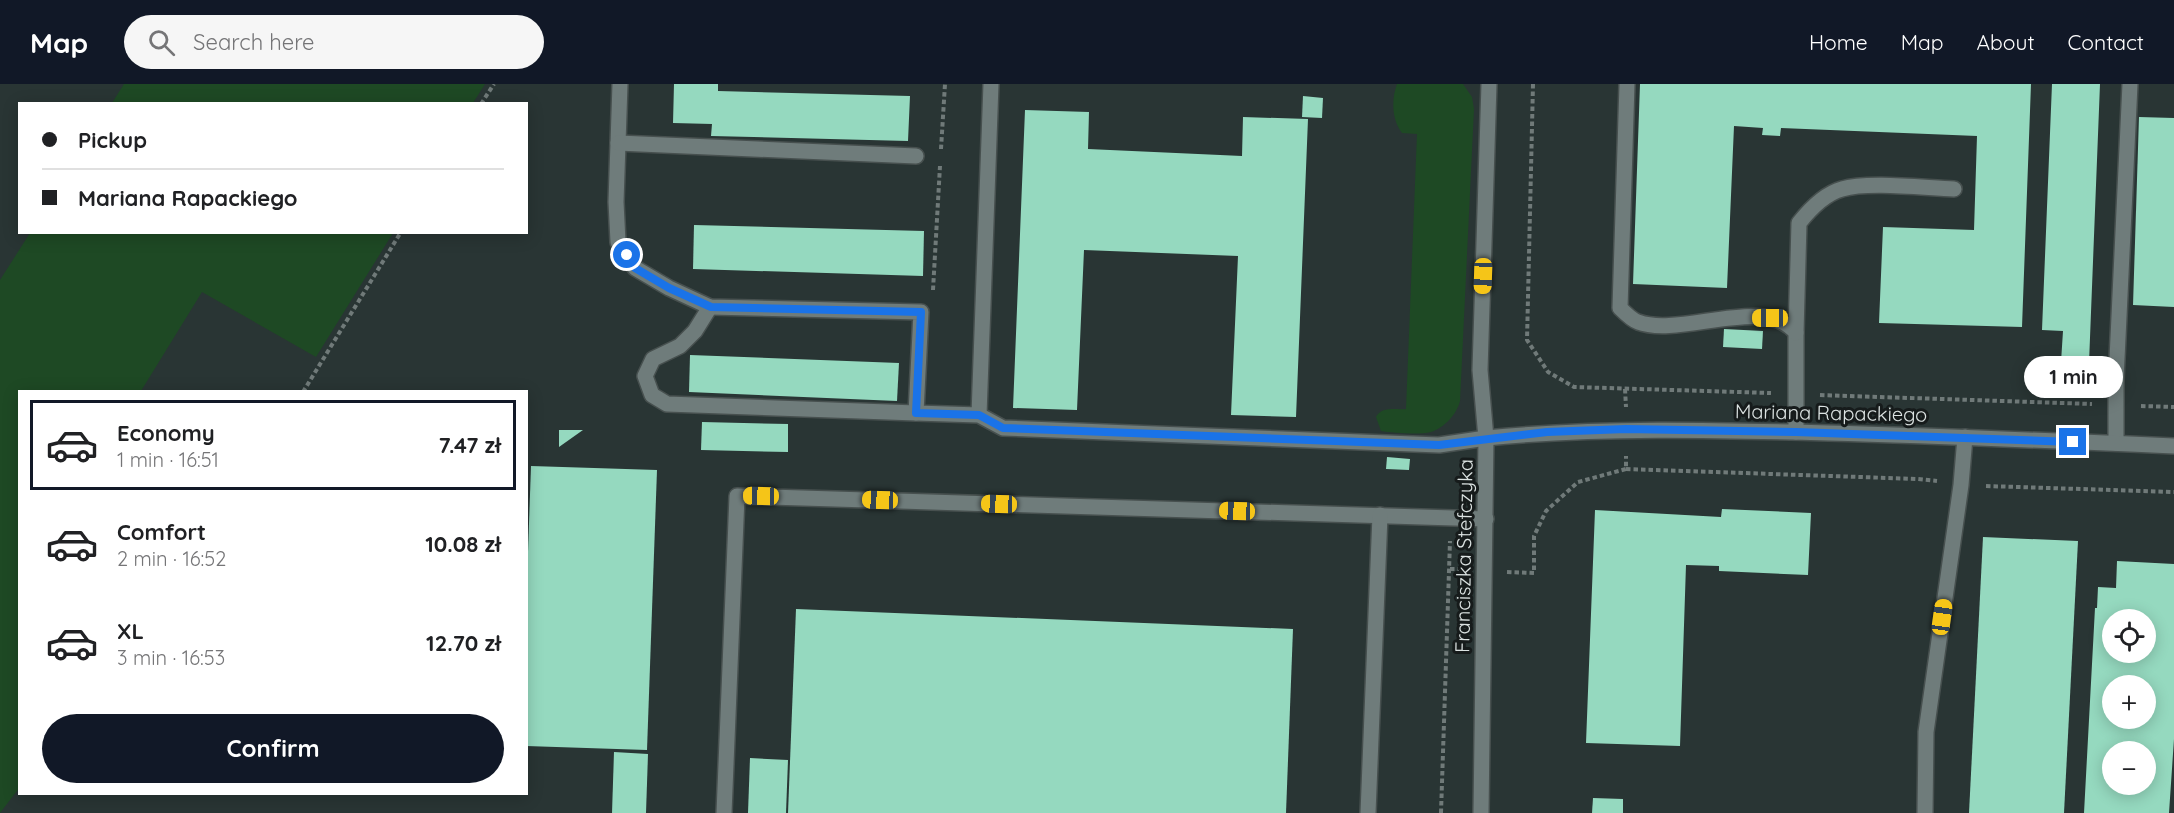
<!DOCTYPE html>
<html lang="en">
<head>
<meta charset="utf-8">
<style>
  body { margin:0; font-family:Quicksand,sans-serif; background:#f6f6f6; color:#202124; height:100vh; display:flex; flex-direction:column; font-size:22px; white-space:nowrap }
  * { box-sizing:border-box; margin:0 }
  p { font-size:20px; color:#757577 }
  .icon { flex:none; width:33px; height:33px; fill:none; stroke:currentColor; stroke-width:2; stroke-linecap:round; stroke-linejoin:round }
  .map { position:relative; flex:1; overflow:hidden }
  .details { position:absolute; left:18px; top:306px; width:510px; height:405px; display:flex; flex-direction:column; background:#fff; border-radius:0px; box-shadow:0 3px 15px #0003 }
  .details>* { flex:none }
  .guide { position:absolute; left:18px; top:18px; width:510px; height:132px; border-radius:0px; box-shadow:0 3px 15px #0003; display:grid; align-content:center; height:132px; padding:0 24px; background:#fff }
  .controls { position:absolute; left:2102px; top:525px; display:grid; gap:12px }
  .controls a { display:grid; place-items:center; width:54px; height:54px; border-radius:50%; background:#fff; box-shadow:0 3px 15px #0003; font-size:30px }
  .end { position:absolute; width:27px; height:27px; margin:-14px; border:8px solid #1a73e8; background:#fff; box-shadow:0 0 0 3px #fff }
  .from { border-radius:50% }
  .bubble { position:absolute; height:42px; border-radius:21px; background:#fff; box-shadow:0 3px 15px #0003; font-size:20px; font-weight:800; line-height:42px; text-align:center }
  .car { position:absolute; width:18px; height:36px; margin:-18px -9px; border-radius:8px; box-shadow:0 0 4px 2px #0007; background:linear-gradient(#f5c518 24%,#345 0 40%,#f5c518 0 76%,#345 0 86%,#f5c518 0) }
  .guide b { display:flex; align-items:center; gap:21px; height:57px; font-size:22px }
  .guide b+b { border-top:2px solid #e0e0e0 }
  .guide i { width:15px; height:15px; background:#202124 }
  ul { padding:10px 0 0; list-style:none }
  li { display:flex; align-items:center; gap:18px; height:90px; margin:0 12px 9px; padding:0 12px; border:3px solid transparent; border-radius:0px }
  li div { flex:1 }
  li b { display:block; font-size:22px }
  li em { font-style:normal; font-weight:800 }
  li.selected { border-color:#111827 }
  li>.icon { width:54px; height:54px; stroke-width:1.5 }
  .action { display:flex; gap:12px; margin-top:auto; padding:12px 24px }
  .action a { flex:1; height:69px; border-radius:36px; background:#111827; color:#fff; font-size:24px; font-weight:800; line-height:69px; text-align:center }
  header { display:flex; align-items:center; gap:36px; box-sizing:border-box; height:84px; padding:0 30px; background:#111827; color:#fff }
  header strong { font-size:28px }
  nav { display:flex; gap:33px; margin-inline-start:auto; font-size:21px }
  .search { width:420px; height:54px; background:#f6f6f6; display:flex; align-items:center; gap:15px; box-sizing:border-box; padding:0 21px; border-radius:33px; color:#757577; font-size:22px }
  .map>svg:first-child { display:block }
  .green { fill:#1e4924 }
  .building { fill:#95d9bf; fill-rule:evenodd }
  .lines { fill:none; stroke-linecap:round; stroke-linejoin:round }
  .lane-casing { stroke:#47504f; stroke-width:18 }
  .street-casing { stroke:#47504f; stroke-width:18 }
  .path { stroke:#707a79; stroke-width:4; stroke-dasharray:4.5 3; stroke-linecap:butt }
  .lane { stroke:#6f7c7b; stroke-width:15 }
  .street { stroke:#6f7c7b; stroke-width:15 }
  .route { stroke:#1a73e8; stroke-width:8 }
  .labels { text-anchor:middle; stroke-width:6; stroke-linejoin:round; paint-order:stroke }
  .street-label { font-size:20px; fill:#dce3e2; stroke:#161b1b }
</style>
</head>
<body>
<header>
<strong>Map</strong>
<div class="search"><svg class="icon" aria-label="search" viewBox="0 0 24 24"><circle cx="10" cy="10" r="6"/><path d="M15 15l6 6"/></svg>Search here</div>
<nav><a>Home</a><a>Map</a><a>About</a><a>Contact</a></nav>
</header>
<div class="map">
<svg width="2174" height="729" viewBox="0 0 2174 729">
  <rect width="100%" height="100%" fill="#293534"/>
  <g class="green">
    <path d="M124,0H485L473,19H112Z"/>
    <path d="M1397,0H1463L1472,13L1474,25L1460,317C1457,330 1444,344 1431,348C1420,351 1393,349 1381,347L1376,333C1382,322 1395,326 1406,325L1417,50L1402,49C1392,36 1391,16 1397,0Z"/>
    <path d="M30,149H393L316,273L202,208L141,307L20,308V703L0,729V196Z"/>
  </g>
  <g class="building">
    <path d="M674,0H718V7L910,12L908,57L711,52L712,40L673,39Z"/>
    <path d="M1640,0H2031L2022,243L1879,239L1883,143L1974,146L1977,52L1781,44L1780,52L1762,51L1763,44L1734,42L1727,204L1633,200Z"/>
    <path d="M2052,0H2100L2089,279L2061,278L2063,247L2042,246Z"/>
    <path d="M1303,12L1323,14L1322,34L1302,33Z"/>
    <path d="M1025,26L1089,28L1088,65L1242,72L1243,33L1308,35L1296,333L1231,331L1238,172L1084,166L1077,326L1013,324Z"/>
    <path d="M2139,33L2174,34V223L2133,221Z"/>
    <path d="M694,141L924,147L923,192L693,185Z"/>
    <path d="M1724,245L1763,247L1762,265L1723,263Z"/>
    <path d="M690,271L899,279L897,317L689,308Z"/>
    <path d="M702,338L788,340V368L701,366Z"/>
    <path d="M559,346H583L559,363Z"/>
    <path d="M1387,373L1410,375L1409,386L1386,385Z"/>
    <path d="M531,382L657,386L647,666L526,662V525Z"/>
    <path d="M1722,425L1811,429L1808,491L1719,487V482L1686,481L1680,662L1586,659L1595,426L1721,433Z"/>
    <path d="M1983,453L2078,457L2064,729H1969Z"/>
    <path d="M2117,477L2174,480V655L2169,729H2084L2095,524H2097L2098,503L2116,504ZM2112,536H2145V568H2112ZM2112,602H2145V634H2112ZM2112,668H2145V700H2112Z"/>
    <path d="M796,525L1293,545L1286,729H788Z"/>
    <path d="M614,668L648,670L646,729H612Z"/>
    <path d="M750,674L788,676L786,729H748Z"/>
    <path d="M1593,714L1623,715V729H1592Z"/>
  </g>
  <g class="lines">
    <defs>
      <g id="lane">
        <path d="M620,0L616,118L618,158L635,184L669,204L710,223L921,228L916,329L979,331L1003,344L1439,361L1486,354"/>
        <path d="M1627,0L1620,224C1625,229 1632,236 1638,238C1680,254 1766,210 1796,249V348"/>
        <path d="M618,59L916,72"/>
        <path d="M710,223L695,247L680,262L653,275L645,292L652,311L667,320L916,329"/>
        <path d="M1796,249L1799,139C1810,125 1824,110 1842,105C1868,97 1925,104 1954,105"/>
        <path d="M979,331L991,0"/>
        <path d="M2116,359V296L2130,0"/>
        <path d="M724,729L737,412L1486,435"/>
        <path d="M1368,729L1380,431"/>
        <path d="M1925,729L1926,648L1961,401L1965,353"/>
      </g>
      <g id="street">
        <path d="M1486,354C1600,343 1714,346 1828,349C1943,352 2059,357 2174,362"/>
        <path d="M1481,729L1486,354L1480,286L1489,0"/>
      </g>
    </defs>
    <use href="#lane" class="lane-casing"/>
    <use href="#street" class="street-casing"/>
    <g class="path">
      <path d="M1533,0L1527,256L1548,288L1574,303L1771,309"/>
      <path d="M481,20L494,0"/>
      <path d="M941,65L945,0"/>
      <path d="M933,206L940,82"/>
      <path d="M1625,305L1626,323"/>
      <path d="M303,308L401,148"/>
      <path d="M1820,311L2092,320"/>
      <path d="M2141,322L2174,323"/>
      <path d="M1626,385L1918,395L1937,397"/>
      <path d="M1986,402L2174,408"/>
      <path d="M1450,485H1461"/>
      <path d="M1507,488L1534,489V452L1546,427L1578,398L1626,385V372"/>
      <path d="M1441,729L1450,457"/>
    </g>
    <use href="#lane" class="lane"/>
    <use href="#street" class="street"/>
  </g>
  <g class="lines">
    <path class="route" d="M627,171L635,184L669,204L711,223L921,228L916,329L979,331L1003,344L1439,361L1547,348L1626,345L1796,348L2073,358"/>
  </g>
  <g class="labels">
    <g class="street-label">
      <text transform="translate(1831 329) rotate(1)" y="7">Mariana Rapackiego</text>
      <text transform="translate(1464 472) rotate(-89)" y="7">Franciszka Stefczyka</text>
    </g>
  </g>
</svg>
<div class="controls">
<a><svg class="icon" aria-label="locate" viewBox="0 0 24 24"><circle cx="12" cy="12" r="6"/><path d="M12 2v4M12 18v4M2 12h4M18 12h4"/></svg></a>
<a>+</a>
<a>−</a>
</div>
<i class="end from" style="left:627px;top:171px"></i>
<i class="end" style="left:2073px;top:358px"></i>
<div class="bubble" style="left:2024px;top:272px;width:99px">1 min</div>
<i class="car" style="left:1483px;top:192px;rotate:182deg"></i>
<i class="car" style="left:1770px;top:234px;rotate:270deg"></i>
<i class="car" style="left:761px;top:412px;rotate:271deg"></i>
<i class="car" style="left:880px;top:416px;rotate:272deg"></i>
<i class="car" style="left:999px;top:420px;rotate:272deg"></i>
<i class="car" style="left:1237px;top:427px;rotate:272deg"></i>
<i class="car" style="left:1942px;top:533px;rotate:8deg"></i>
<div class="guide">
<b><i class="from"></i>Pickup</b>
<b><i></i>Mariana Rapackiego</b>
</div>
<section class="details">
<ul>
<li class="selected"><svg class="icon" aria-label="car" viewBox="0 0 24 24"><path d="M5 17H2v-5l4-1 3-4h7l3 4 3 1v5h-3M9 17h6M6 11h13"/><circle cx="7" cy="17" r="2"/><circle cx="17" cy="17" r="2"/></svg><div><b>Economy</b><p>1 min · 16:51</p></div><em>7.47 zł</em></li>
<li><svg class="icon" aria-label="car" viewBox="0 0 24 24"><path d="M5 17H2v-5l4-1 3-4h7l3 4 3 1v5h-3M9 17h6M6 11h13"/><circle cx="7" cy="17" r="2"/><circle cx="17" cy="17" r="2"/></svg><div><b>Comfort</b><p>2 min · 16:52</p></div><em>10.08 zł</em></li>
<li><svg class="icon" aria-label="car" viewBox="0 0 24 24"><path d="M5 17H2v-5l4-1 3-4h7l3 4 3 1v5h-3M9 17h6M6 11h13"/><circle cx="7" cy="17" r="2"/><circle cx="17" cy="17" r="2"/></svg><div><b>XL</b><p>3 min · 16:53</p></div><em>12.70 zł</em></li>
</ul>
<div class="action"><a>Confirm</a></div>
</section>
</div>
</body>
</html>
